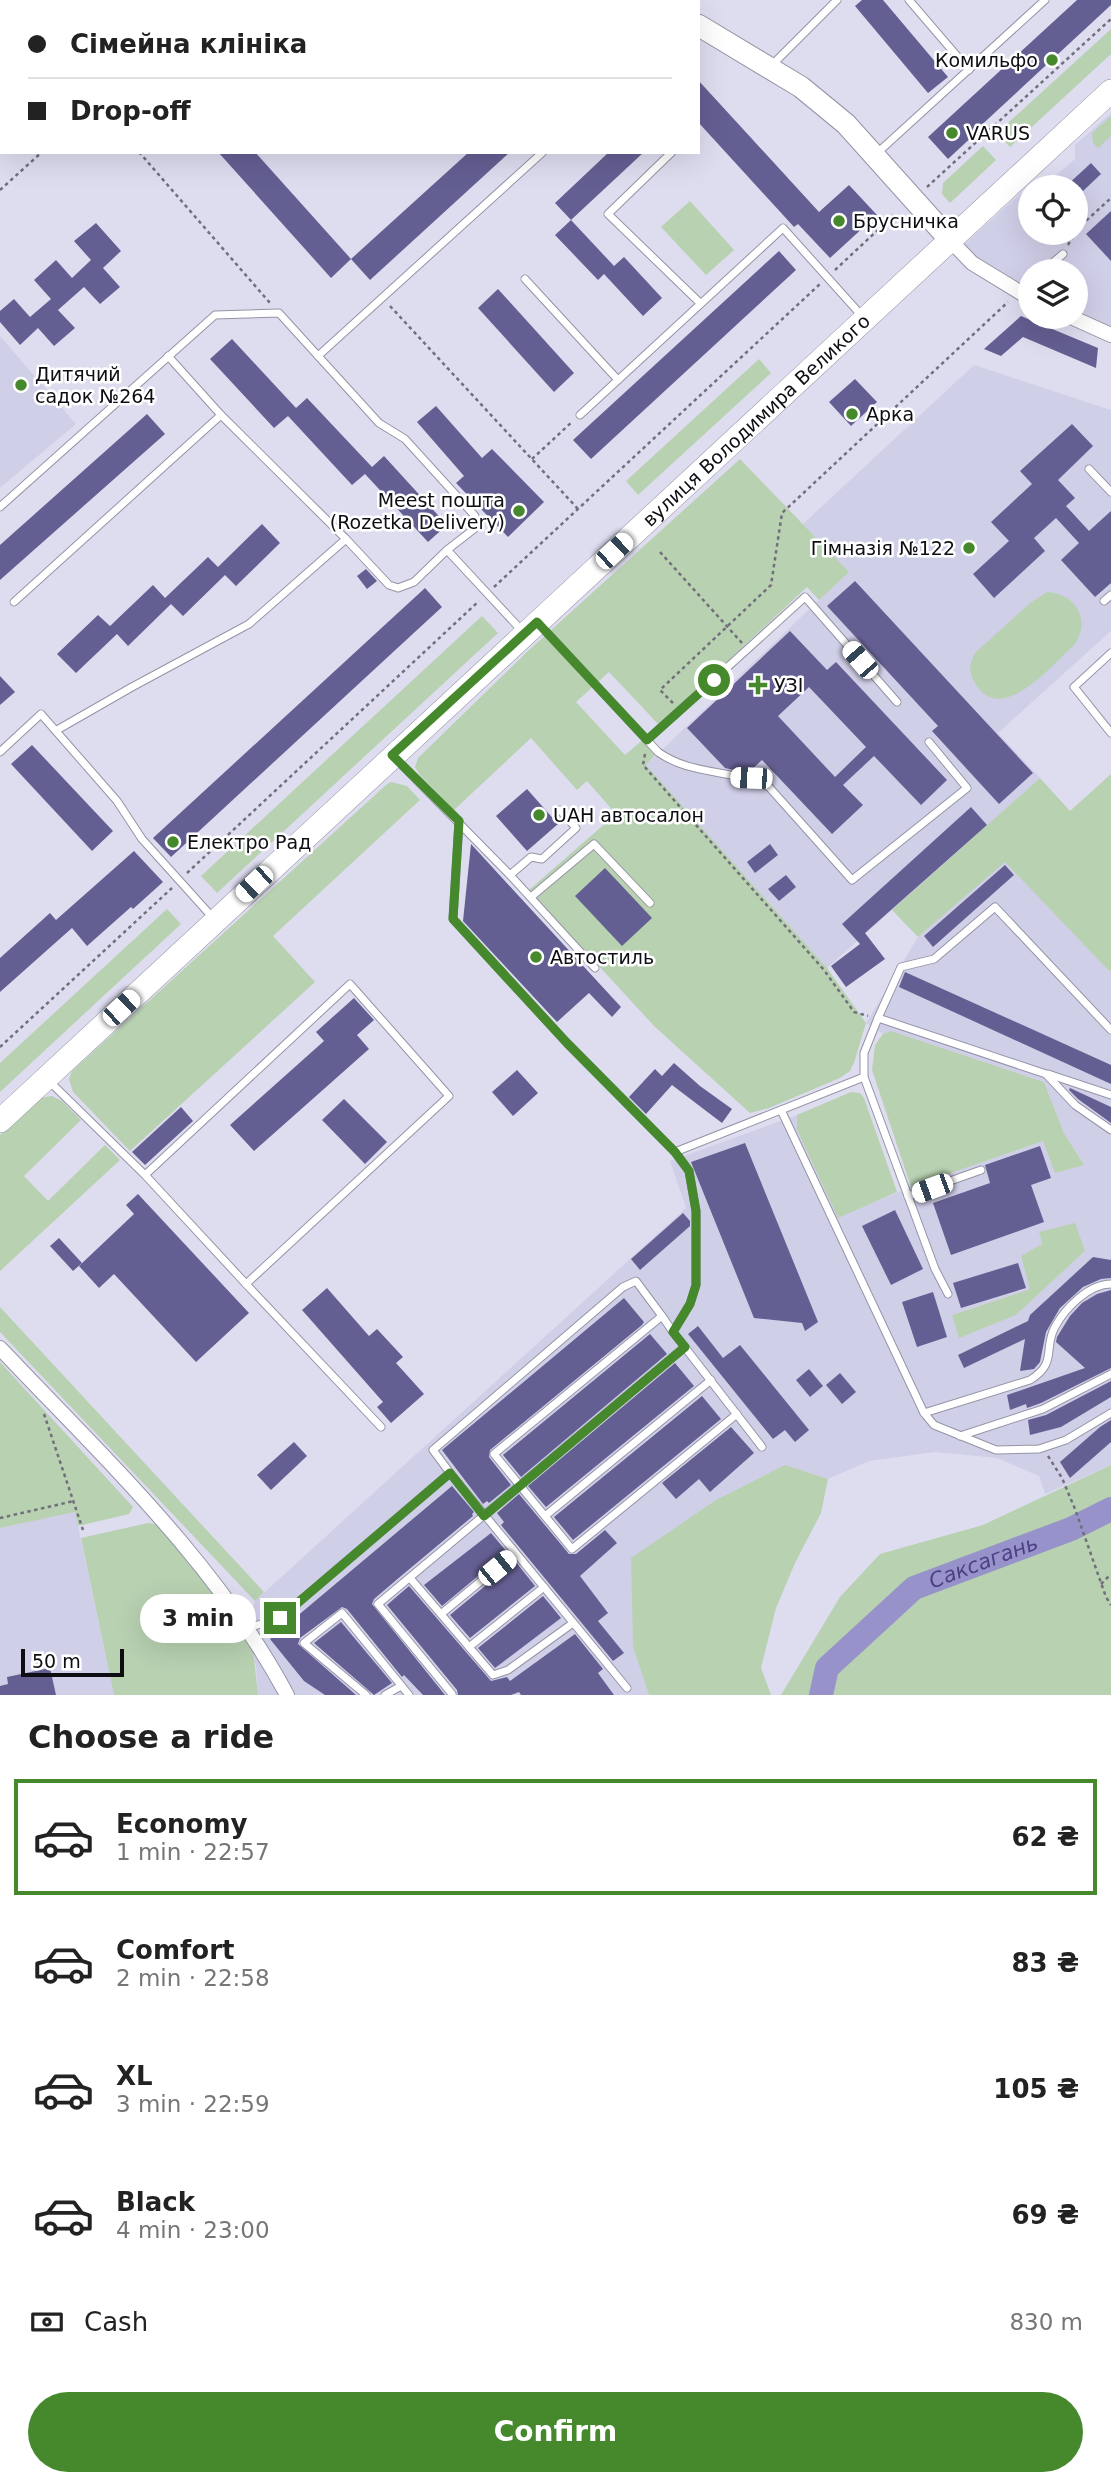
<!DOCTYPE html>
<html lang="en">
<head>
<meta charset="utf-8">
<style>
  body { margin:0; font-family:"DejaVu Sans",sans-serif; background:#f2f2f2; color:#222; height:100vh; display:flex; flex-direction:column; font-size:26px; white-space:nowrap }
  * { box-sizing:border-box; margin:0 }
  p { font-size:23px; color:#767676 }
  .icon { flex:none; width:38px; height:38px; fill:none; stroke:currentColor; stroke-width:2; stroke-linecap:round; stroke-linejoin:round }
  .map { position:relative; height:1695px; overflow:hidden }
  .drawer { display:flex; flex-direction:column; background:#fff; flex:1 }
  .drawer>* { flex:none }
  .banner { position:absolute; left:0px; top:0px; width:700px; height:154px; box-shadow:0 7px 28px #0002; display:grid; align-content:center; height:154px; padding:0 28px; background:#fff }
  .controls { position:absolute; left:1018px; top:175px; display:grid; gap:14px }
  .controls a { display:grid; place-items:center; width:70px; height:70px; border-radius:50%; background:#fff; box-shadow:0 7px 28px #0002; font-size:35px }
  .scale { position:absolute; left:21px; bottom:18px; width:103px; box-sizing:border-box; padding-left:7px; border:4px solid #0d0d13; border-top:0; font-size:19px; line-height:24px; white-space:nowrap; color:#0d0d13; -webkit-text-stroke:5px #fff; paint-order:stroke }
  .end { position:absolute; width:32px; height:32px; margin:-16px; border:9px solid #45892c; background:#fff; box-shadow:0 0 0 4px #fff }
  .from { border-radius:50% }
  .bubble { position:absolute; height:49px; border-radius:24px; background:#fff; box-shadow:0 7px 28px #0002; font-size:23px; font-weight:700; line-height:49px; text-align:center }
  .car { position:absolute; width:21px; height:42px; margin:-21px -10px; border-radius:9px; box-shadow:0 0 5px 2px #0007; background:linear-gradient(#fff 24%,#345 0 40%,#fff 0 76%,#345 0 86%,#fff 0) }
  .banner b { display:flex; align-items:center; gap:24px; height:66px; font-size:26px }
  .banner b+b { border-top:2px solid #e0e0e0 }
  .banner i { width:18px; height:18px; background:#222 }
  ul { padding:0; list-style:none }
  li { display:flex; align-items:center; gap:21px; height:116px; margin:0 14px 10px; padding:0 14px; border:4px solid transparent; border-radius:0px }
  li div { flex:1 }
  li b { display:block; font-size:26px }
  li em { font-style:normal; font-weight:700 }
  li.selected { border-color:#45892c }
  li>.icon { width:63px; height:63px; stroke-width:1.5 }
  h2 { padding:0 28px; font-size:32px; line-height:84px }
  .pay { display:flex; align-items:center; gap:18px; height:77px; padding:0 28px; font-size:26px }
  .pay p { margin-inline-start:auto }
  .action { display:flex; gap:14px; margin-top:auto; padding:14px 28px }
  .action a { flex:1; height:80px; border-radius:42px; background:#45892c; color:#fff; font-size:28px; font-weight:700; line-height:80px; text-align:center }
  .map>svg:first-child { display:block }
  .built { fill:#d0cfe8; fill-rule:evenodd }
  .green { fill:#b8d1b1 }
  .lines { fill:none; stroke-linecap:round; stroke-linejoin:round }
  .river { stroke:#9793ca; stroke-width:24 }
  .building { fill:#645f92; fill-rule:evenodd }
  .lane-casing { stroke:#9494a5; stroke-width:9 }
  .street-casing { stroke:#9494a5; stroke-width:16 }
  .secondary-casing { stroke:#9494a5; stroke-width:23 }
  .primary-casing { stroke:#9494a5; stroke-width:24 }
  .path { stroke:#706f7b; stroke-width:2.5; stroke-dasharray:3.5 3.5; stroke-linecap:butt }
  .lane { stroke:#fff; stroke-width:7 }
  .street { stroke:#fff; stroke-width:14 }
  .secondary { stroke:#fff; stroke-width:21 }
  .primary { stroke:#fff; stroke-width:23 }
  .route { stroke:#45892c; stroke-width:9 }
  .poi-dot { fill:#45892c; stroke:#fff; stroke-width:2.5 }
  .labels { text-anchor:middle; stroke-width:5; stroke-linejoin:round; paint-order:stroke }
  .poi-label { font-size:19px; fill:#0d0d13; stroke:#fff; text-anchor:start }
  .street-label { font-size:19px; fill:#0d0d13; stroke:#fff }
  .water-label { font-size:21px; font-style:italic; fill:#4a4084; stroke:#fff }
</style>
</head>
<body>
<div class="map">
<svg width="1111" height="1695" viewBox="0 0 1111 1695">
  <rect width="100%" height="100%" fill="#deddf0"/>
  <g class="built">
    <path d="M1111,113V326L1105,332L1076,317V271H1031V299L959,249L1021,193L1031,191V233H1076V187H1042L1075,159V145Z"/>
    <path d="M0,336L76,424L0,488Z"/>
    <path d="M974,365L1111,410V631L998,733L1040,778L827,968L646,765L848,572L803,524Z"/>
    <path d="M1005,861L1109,971L1111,970V1465L1045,1494L1039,1476L997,1458L935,1452L869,1461L828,1479L785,1466L716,1500L633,1647L649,1695H258L256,1667L248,1627L255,1601L686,1208L670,1161L797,1115V1131L838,1217L911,1187L1043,1141L1084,1165L1064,1133L1044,1082L891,1031L883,1034L866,1023L918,937ZM1039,1232L1085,1251L1016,1315L959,1337L952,1315L1030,1289L1042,1244Z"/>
    <path d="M75,1512L114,1695H0V1528Z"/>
  </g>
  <g class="green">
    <path d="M1111,29V54L1010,147L997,133Z"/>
    <path d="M1111,116V136L1098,148L1093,143L1092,133Z"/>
    <path d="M983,146L996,160L950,203L942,194L943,183Z"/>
    <path d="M690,201L734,250L706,275L661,227Z"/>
    <path d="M759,359L771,373L638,495L626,481Z"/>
    <path d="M740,459L849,572L819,600L807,587L659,725L609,672L576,702L625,755L645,738L658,752L646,765L827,968L866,1023L854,1063L850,1071L840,1078L769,1108L750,1113L654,1026L529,890L616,814L587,781L577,790L531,738L454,810L420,775L415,767L418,758L528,651Z"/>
    <path d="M1047,592C1076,594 1091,620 1075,644C1053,664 1001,728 975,683C968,671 969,663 976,652L1030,603Z"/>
    <path d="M482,616L498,633L217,893L201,876Z"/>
    <path d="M1111,774V970L1109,971L1005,862L918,937L892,910L1040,778L1070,811Z"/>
    <path d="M391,782L407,786L420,800L273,936L315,982L130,1151L73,1092L69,1079L72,1071L386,785Z"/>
    <path d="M167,909L181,924L0,1092V1063Z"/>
    <path d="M891,1031L1044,1082L1064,1133L1084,1165L1055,1173L1043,1141L911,1187L872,1070L875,1045L883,1034Z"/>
    <path d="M851,1092L860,1093L864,1098L897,1192L838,1218L797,1130V1115Z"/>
    <path d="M52,1096L62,1101L81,1120L24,1176L48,1201L105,1145L120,1160L0,1271V1135L40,1098Z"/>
    <path d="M1075,1223L1085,1251L1016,1315L959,1338L952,1315L1030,1289L1021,1256L1042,1244L1039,1232Z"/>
    <path d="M0,1307L264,1592L255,1601L0,1332Z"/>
    <path d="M0,1362L133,1507L129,1514L78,1526L75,1512L0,1528Z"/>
    <path d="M785,1465L828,1479L821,1513L795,1563L776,1608L761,1668L771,1695H649L633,1647L631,1558L716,1500Z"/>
    <path d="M1111,1465V1695H781L840,1597L880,1554L983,1525Z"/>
    <path d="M148,1523L157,1524L188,1557L253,1649L258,1695H114L81,1538Z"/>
  </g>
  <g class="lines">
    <path class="river" id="s1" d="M821,1695L827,1668L914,1588L1071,1529L1111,1509"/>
  </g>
  <g class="building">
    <path d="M862,0H883L948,77L928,93L855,6Z"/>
    <path d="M1077,0H1111V5L974,132L975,134L948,159L928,137Z"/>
    <path d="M698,80L819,212L849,185L877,215L830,258L798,224L794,227L698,122Z"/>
    <path d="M218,152H255L351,259L331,278Z"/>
    <path d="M469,152H510L370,280L351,259Z"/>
    <path d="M609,152H644L571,220L555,203Z"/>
    <path d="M1091,163L1101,174L1083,191L1080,187H1065Z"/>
    <path d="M1111,211V261L1086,234Z"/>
    <path d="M571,220L614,266L624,257L662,298L643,316L604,274L598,280L555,235Z"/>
    <path d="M96,223L121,251L103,268L120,287L100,304L84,287L58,310L75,328L54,346L38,328L20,345L0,322V311L14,299L30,317L51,299L34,280L56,260L72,278L91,260L74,241Z"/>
    <path d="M779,251L796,270L591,459L573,440Z"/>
    <path d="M498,289L574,373L554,392L478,308Z"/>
    <path d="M1021,316L1098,348L1096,368L1023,337L1001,356L984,349Z"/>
    <path d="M232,339L296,408L307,398L372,467L384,456L447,525L428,542L365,474L352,485L288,416L274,428L210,359Z"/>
    <path d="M855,379L877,402L851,426L829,402Z"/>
    <path d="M436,406L482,458L492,449L544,502L508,537L456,483L464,476L417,422Z"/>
    <path d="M147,414L165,434L0,580V545Z"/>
    <path d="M1072,424L1093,446L1058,480L1075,498L1066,506L1089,531L1111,511V583L1095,597L1061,560L1079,543L1056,518L1034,538L1045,551L994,598L973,574L1009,541L991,522L1032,484L1020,471Z"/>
    <path d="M262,524L280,543L236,586L225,575L183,616L167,600L171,604L128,646L117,634L76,673L57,654L98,615L110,626L153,585L165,598L208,557L218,567Z"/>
    <path d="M366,569L377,581L367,589L357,576Z"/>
    <path d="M855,581L1033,773L999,804L932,731L938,726L827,606Z"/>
    <path d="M425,588L442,607L171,857L153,838Z"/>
    <path d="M790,631L827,670L836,662L947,780L921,805L874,756L843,785L863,805L832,834L762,760L748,773L725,768L687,728ZM809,687L866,747L835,777L778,716Z"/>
    <path d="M0,676L15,692L0,705Z"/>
    <path d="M32,745L113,831L92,851L11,764Z"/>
    <path d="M527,789L558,824L527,851L496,816Z"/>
    <path d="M971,807L987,825L865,933L885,959L846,987L831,966L860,944L842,924Z"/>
    <path d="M471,844L621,1007L612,1017L589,993L557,1022L463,921Z"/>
    <path d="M770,844L778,855L755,873L747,862Z"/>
    <path d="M134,851L163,882L133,909L131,907L87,946L72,928L0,992V958L50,913L56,920Z"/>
    <path d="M1005,865L1014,875L933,947L924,936Z"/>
    <path d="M605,868L652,918L622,946L575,896Z"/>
    <path d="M786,875L796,887L779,901L768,889Z"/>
    <path d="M905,972L1111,1065V1084L899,987Z"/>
    <path d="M354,998L374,1020L357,1035L369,1049L254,1151L230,1125L324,1041L316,1032Z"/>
    <path d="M674,1063L700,1086L732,1109L722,1123L672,1085L646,1114L629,1097L655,1069L662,1076Z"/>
    <path d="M517,1070L538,1093L513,1116L492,1092Z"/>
    <path d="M1070,1088L1111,1107V1123L1078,1099L1069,1090Z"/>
    <path d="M344,1099L387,1142L365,1164L322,1120Z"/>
    <path d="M181,1107L193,1121L145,1165L132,1152Z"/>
    <path d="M745,1143L818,1322L805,1331L802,1323L754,1318L691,1162Z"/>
    <path d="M1040,1146L1051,1178L1031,1185L1044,1222L951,1255L933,1203L990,1183L985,1165Z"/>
    <path d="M138,1194L249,1313L196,1362L114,1274L99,1288L79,1266L134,1214L126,1205Z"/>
    <path d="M895,1210L923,1269L891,1285L862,1226Z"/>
    <path d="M683,1213L690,1221V1226L640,1270L631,1259Z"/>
    <path d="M59,1238L82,1263L73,1271L50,1246Z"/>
    <path d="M1093,1257L1111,1260V1278L1101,1279L1083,1287L1060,1308L1046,1332L1040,1362L1034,1369L1020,1371L1025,1339L964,1368L958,1355L1028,1321L1030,1315Z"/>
    <path d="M1018,1263L1026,1288L961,1308L953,1283Z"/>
    <path d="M327,1288L369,1336L377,1329L403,1357L396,1363L424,1394L391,1423L377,1407L383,1402L302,1310Z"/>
    <path d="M1111,1290V1368L1041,1403L1027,1408L1026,1404L1010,1410L1007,1395L1085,1368L1056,1342L1057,1337L1070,1316L1082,1303L1097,1294Z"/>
    <path d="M933,1292L947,1337L917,1347L902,1302Z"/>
    <path d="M624,1298L644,1322L642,1325L490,1450L489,1457L511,1485L489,1503L487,1501L483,1504L442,1450Z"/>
    <path d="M698,1326L723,1358L740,1345L809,1430L795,1442L785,1430L773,1439L688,1334Z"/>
    <path d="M650,1334L667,1354L521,1477L503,1455Z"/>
    <path d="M675,1363L694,1386L546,1507L528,1486Z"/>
    <path d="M809,1369L823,1386L810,1397L796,1380Z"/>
    <path d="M840,1373L856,1392L842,1404L826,1385Z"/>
    <path d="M1111,1381V1397L1061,1427L1030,1435L1028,1420L1046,1415Z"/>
    <path d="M702,1396L721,1419L573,1540L554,1517Z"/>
    <path d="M1111,1420V1442L1070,1478L1060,1462L1100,1427Z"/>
    <path d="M731,1427L754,1453L710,1492L699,1479L676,1499L662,1483Z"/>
    <path d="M294,1442L307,1456L271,1490L257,1475Z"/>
    <path d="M452,1486L474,1512L472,1514L473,1516L401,1576L374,1599L372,1604L445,1695H423L404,1675L402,1677L347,1609L342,1607L300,1638L298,1644L356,1695H325L304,1681L270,1639Z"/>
    <path d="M519,1494L569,1554H576L605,1530L617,1543L580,1576L608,1613L598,1621L624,1653L613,1661L501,1525L504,1522L497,1513Z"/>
    <path d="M491,1533L507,1552L442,1606L424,1585Z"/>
    <path d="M515,1561L535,1586L470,1638L450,1615Z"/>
    <path d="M409,1586L491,1681L507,1677L510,1681L575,1634L603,1669L598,1673L614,1695H521L519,1692L511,1695H458L457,1690L387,1605Z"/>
    <path d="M543,1596L561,1618L495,1668L478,1648Z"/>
    <path d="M341,1622L392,1683L374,1695L314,1643Z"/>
    <path d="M50,1668L56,1695H0V1686L8,1684L7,1677Z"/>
  </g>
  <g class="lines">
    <defs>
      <g id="lane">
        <path d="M49,0L51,2"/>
        <path d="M542,0L544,2"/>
        <path d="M909,0L969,70"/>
        <path d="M255,2L257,0"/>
        <path d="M562,2L564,0"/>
        <path d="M687,2L689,0"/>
        <path d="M771,66L837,0"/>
        <path d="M672,152L608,214L700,303"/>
        <path d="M875,155L1045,0"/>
        <path d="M1043,271L1063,254"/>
        <path d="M525,279L618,380"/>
        <path d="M1018,292L1031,282"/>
        <path d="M168,356L221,415"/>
        <path d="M318,356L543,152"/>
        <path d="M580,415L783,228L862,316"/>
        <path d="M1089,469L1111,492"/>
        <path d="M0,507L215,315L279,313L379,423L405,439L475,516L474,529L447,550"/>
        <path d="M1104,601L1111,595"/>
        <path d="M14,602L221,415L346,539L389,585L398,588L414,582L447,550L524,633"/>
        <path d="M540,625L658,752C691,776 734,769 769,787L852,880L967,788L929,742"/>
        <path d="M1111,653L1074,687L1111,733"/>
        <path d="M57,730L132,687L249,624L346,539"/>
        <path d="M647,740L805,597L897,702"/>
        <path d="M0,752L41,714L117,801L142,839L214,919"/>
        <path d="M395,758L510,875L595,968"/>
        <path d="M459,821L453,919L567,1043L675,1152L864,1077L935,1269L948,1294"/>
        <path d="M510,875L531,857L542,859L576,828L560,810"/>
        <path d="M531,897L594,844L650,903"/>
        <path d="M878,1018L901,967L934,959L995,907L1111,1030"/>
        <path d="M1048,1074L1111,1095"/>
        <path d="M864,1077V1053L878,1018L1046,1074L1075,1105L1111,1130"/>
        <path d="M49,1081L145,1175L246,1284L449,1096L350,984L145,1175"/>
        <path d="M781,1110L924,1413L934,1425L996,1450L1039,1449L1066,1440L1111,1413"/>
        <path d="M675,1152L689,1171L696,1211V1285L690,1304L673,1332L762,1447"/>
        <path d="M908,1196L981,1170"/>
        <path d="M246,1284L381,1427"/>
        <path d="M673,1332L662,1316L494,1454L572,1549L737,1414"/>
        <path d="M924,1413L1030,1380C1058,1363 1043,1348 1055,1327C1065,1308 1089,1284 1111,1284"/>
        <path d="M960,1436L1043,1409L1111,1374"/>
        <path d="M450,1473L433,1450L623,1287L636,1281L662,1316"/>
        <path d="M545,1516L711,1380"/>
        <path d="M410,1578L493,1675L508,1670L573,1623"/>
        <path d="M441,1614L515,1553"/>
        <path d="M248,1628L280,1618L450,1473L627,1688"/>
        <path d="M469,1647L544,1587"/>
        <path d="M452,1694L378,1604L685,1347"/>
        <path d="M366,1695L304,1643L342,1613L409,1695"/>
        <path d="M385,1695L401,1686"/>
      </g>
      <g id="street">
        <path d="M950,240L972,263L1031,299"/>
        <path d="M1071,317L1111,335"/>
        <path d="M0,1348C103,1457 216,1562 287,1695"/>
      </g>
      <g id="secondary">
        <path d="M657,0L660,2"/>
        <path d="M698,25L801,87L846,124L950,240"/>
      </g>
      <g id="primary">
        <path id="s2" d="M0,1121L1111,91"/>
      </g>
    </defs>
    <use href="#lane" class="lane-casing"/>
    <use href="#street" class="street-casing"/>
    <use href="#secondary" class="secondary-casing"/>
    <use href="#primary" class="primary-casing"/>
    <g class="path">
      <path d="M139,152L270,303"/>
      <path d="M927,187L1111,19"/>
      <path d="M0,190L42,152"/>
      <path d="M1076,230L1111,198"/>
      <path d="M1068,245L1075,233"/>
      <path d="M835,270L895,214"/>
      <path d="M390,306L578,509"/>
      <path d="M532,459L573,421"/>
      <path d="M660,552L742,643"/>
      <path d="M494,587L820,284"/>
      <path d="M673,703L660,690L771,585L782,513L1008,302"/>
      <path d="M645,754L643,765L824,970L854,1012L868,1016"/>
      <path d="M187,873L479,601"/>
      <path d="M0,1047L172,888"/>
      <path d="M44,1414L83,1530"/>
      <path d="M1048,1456L1062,1478L1075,1509L1106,1597L1111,1605"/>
      <path d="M0,1518L74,1501"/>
      <path d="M1101,1584L1111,1574"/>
    </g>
    <use href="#lane" class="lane"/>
    <use href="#street" class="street"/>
    <use href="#secondary" class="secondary"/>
    <use href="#primary" class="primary"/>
  </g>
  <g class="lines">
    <path class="route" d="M280,1618L450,1473L484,1516L685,1347L673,1332L690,1304L696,1285V1211L689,1171L675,1152L567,1043L453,919L459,821L392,755L537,622L647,740L714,680"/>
  </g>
  <g class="poi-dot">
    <circle cx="1052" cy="60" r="7"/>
    <circle cx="952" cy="133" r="7"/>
    <circle cx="839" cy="221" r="7"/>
    <circle cx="21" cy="385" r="7"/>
    <circle cx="852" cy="414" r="7"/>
    <circle cx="519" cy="511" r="7"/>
    <circle cx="969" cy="548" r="7"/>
    <path d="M754.5 674.5h7v7h7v7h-7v7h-7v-7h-7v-7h7z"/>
    <circle cx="539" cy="815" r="7"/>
    <circle cx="173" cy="842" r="7"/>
    <circle cx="536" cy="957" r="7"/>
  </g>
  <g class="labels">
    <g class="poi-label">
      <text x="1038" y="67" text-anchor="end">Комильфо</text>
      <text x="966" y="140">VARUS</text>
      <text x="853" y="228">Брусничка</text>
      <text x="35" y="381">Дитячий<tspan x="35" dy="22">садок №264</tspan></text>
      <text x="866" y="421">Арка</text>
      <text x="505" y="507" text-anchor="end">Meest пошта<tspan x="505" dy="22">(Rozetka Delivery)</tspan></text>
      <text x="955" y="555" text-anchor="end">Гімназія №122</text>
      <text x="774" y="692">УЗІ</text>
      <text x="553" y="822">UAH автосалон</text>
      <text x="187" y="849">Електро Рад</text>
      <text x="550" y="964">Автостиль</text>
    </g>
    <g class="street-label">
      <text dy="7" stroke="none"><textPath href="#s2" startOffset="1031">вулиця Володимира Великого</textPath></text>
    </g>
    <g class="water-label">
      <text dy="7" stroke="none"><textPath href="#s1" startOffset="220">Саксагань</textPath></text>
    </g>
  </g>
</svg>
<div class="controls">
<a><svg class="icon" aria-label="locate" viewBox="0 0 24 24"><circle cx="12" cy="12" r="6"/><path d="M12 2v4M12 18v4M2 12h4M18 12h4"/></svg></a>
<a><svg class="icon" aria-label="layers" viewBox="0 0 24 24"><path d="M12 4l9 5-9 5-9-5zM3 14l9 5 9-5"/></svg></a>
</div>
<div class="scale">50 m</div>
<i class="end from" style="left:714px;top:680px"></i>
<i class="end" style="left:280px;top:1618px"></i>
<div class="bubble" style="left:140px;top:1594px;width:116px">3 min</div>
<i class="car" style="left:614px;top:551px;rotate:47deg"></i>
<i class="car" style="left:860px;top:660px;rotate:319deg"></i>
<i class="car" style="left:751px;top:778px;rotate:272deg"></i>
<i class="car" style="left:254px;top:884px;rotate:227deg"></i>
<i class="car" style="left:121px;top:1008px;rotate:47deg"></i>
<i class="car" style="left:932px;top:1188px;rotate:250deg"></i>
<i class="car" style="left:497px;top:1568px;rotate:51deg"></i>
<div class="banner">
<b><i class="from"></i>Сімейна клініка</b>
<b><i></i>Drop-off</b>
</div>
</div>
<section class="drawer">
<h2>Choose a ride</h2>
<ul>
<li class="selected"><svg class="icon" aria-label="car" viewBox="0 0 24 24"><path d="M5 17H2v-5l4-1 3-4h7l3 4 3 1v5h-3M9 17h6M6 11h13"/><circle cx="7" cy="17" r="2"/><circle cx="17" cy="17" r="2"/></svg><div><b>Economy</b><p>1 min · 22:57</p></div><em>62 ₴</em></li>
<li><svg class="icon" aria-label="car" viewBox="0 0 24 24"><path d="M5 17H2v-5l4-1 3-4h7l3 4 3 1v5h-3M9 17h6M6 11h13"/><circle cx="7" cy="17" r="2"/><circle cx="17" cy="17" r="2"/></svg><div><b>Comfort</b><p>2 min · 22:58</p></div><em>83 ₴</em></li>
<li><svg class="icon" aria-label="car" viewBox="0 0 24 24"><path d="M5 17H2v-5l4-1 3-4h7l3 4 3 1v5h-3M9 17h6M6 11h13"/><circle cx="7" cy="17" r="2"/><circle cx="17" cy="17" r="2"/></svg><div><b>XL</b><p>3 min · 22:59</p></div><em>105 ₴</em></li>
<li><svg class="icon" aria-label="car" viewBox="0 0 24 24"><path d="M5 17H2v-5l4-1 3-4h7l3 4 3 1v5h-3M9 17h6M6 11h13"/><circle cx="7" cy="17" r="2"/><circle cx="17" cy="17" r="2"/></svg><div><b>Black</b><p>4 min · 23:00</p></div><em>69 ₴</em></li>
</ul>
<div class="pay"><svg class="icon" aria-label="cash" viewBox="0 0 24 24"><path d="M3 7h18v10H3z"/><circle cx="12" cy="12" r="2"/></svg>Cash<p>830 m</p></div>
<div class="action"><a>Confirm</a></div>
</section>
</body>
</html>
